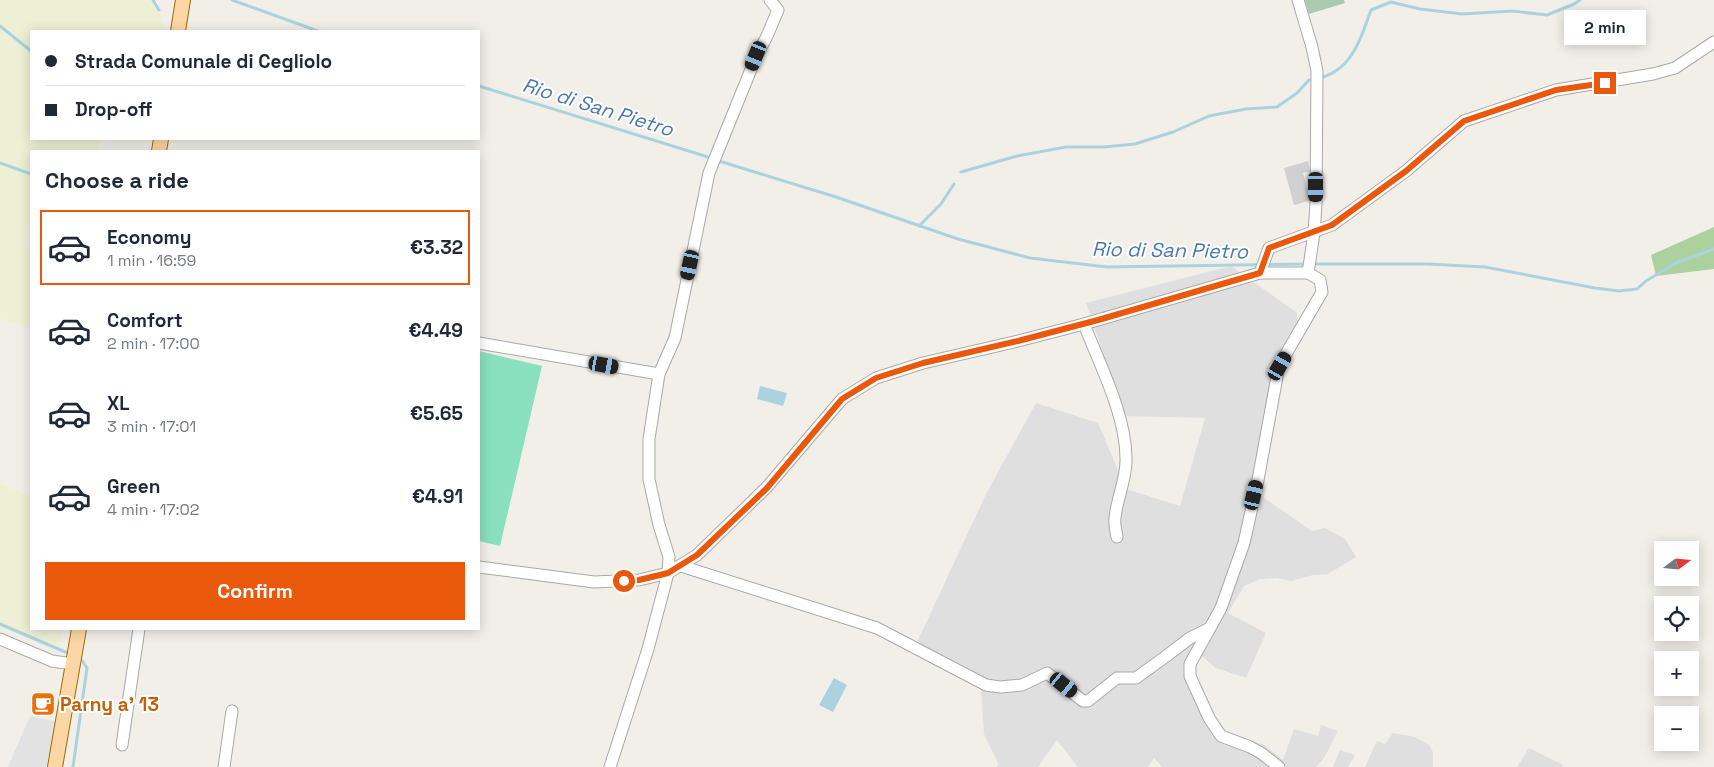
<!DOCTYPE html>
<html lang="en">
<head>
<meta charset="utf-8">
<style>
  body { margin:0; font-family:"Space Grotesk",sans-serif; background:#f6f6f7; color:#1f2937; height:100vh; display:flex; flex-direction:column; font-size:19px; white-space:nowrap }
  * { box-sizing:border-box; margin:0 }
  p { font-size:16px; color:#747a83 }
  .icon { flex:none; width:28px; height:28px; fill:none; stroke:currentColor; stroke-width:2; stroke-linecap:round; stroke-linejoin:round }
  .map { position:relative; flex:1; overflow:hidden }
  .sheet { position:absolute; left:30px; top:150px; width:450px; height:480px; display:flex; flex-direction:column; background:#fff; border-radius:0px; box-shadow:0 2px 12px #0003 }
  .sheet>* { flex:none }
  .hud { position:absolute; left:30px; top:30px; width:450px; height:110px; border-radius:0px; box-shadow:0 2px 12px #0003; display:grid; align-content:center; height:110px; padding:0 15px; background:#fff }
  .needle { width:32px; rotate:74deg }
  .controls { position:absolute; left:1654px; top:541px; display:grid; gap:10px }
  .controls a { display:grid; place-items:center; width:45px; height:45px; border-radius:0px; background:#fff; box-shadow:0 2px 12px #0003; font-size:25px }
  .end { position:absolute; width:22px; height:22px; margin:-11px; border:6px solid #ea580c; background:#fff; box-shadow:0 0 0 2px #fff }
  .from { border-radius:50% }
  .bubble { position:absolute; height:35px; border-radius:0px; background:#fff; box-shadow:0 2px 12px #0003; font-size:16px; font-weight:600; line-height:35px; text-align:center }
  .car { position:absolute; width:15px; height:30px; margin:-15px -8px; border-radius:6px; box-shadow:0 0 4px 1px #0007; background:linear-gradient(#222 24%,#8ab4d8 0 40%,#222 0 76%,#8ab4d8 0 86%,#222 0) }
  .hud b { display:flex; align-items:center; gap:18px; height:48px; font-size:19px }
  .hud b+b { border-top:1px solid #e0e1e3 }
  .hud i { width:12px; height:12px; background:#1f2937 }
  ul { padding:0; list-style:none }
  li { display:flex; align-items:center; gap:15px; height:75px; margin:0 10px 8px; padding:0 5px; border:2px solid transparent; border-radius:0px }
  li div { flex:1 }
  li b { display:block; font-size:19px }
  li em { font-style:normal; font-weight:600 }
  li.current { border-color:#ea580c }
  li>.icon { width:45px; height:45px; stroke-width:1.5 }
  h2 { padding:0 15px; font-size:22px; line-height:60px }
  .primary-button { display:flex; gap:10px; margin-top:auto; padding:10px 15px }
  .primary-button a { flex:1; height:58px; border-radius:0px; background:#ea580c; color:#fff; font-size:20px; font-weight:600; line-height:58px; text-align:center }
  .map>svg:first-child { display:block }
  .residential { fill:#e0dfdf }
  .religious { fill:#d0d0d0 }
  .farmland { fill:#eef0d5 }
  .forest { fill:#add19e }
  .cemetery { fill:#aacbaf }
  .pitch { fill:#88e0be }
  .parking { fill:#e2e2e2 }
  .water { fill:#aad3df }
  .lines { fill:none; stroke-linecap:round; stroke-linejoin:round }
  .stream { stroke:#aad3df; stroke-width:3 }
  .minor-casing { stroke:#a9a9a9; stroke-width:13 }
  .major-casing { stroke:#a06b00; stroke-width:16 }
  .minor { stroke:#fff; stroke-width:11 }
  .major { stroke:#fcd6a4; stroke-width:14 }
  .route { stroke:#ea580c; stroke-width:6 }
  .labels { text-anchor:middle; stroke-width:4; stroke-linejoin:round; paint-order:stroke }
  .food-label { font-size:19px; font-weight:bold; fill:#c56008; stroke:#fff; text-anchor:start }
  .water-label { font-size:20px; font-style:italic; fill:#4a7aab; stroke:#fff }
</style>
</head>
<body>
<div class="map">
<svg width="1714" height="767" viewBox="0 0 1714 767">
  <rect width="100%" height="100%" fill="#f2efe9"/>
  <g class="residential">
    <path d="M1231,266L1296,312L1300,326L1285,351L1260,495L1312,531L1325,528L1345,539L1356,557L1328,574L1313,575L1291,581L1276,578L1261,579L1244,586L1228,613L1266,633L1246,678L1216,668L1199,654L1193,671L1205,698L1216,717L1225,730L1264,745L1283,760L1294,729L1318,736L1321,725L1338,731L1324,758L1316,767H1162L1154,758L1148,767H1078L1057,740L1038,767H997L998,763L984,734L981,689L913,651L987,492L1036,403L1098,423L1126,489L1180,506L1205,418L1124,416L1086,303Z"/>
    <path d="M1393,733L1415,737L1429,745L1433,752V767H1365L1377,741L1385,744Z"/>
    <path d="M1529,748L1563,765L1562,767H1517Z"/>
    <path d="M1340,750L1355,755L1348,767H1333Z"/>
  </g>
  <path class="religious" d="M1308,161L1310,171L1303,173L1311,200L1294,205L1284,168Z"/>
  <g class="farmland">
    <path d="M0,0H156L165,31H31V139H102L96,151H31V211L25,246L31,248V328L0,319Z"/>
    <path d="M0,484L31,496V629H63L59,651L0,627Z"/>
  </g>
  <path class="forest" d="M1714,227V269L1656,276L1651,255Z"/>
  <path class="cemetery" d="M1305,0H1344L1345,3L1309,14Z"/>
  <path class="pitch" d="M479,351L542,366L500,546L479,541Z"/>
  <path class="parking" d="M30,716L57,722L46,767H8Z"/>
  <g class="water">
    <path d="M760,386L787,393L783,406L757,399Z"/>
    <path d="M834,678L847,685L833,712L819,705Z"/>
  </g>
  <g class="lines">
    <g class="stream">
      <path d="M153,0L159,10"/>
      <path d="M232,0L318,31"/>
      <path d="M0,26L31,51"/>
      <path d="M479,86L708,157"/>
      <path d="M719,161L836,197L958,239L1030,258L1107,267L1306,264"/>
      <path d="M0,163L31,174"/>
      <path d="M961,172L1017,156L1066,147H1104L1135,144L1173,132L1209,116L1246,109L1277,107L1297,93L1309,80C1350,76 1359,43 1371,10L1391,2L1420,9L1462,14L1512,11L1547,15L1574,4L1580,0"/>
      <path d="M919,226L941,204L954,184"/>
      <path d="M1313,264H1428L1485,267L1595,288L1619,291L1637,289L1646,281L1676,263L1714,249"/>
      <path d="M0,624L70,654"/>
      <path d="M73,767L87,668L81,659L78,657"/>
    </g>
    <defs>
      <g id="minor">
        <path d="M1298,0L1312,47L1317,71L1316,204L1314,233L1308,273"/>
        <path d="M1260,273H1308L1320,280L1322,292L1279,366L1258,480L1244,543L1221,608L1190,664V676L1209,718L1221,736L1250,747L1261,753L1279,767"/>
        <path d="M1084,324C1099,363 1126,415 1126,458C1127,478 1117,497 1115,518C1114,524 1116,531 1117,537"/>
        <path d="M479,343L659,374"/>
        <path d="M681,566L877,628L986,685L1000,687L1022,685L1047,673L1083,701H1088L1117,678H1136L1165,657L1190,638L1210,628"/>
        <path d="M479,567L594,582L639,580L668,573L697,555L767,487L842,399L876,378L923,363L1018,341L1084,324L1260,273L1269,248L1332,225L1406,171L1464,121L1556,90L1653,74L1675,68L1714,42"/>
        <path d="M0,639L52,661L73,664"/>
        <path d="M122,745L139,629"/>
        <path d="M224,767L232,711"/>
        <path d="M610,767L648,649L668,573L669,557L659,525L649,479V439L659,374L675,338L709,173L756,57L767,36L778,10L770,0"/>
      </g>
      <g id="major">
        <path d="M178,31L183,0"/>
        <path d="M159,151L161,139"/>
        <path d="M55,767L79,629"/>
      </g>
    </defs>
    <use href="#minor" class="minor-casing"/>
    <use href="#major" class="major-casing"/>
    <use href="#minor" class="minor"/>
    <use href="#major" class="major"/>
  </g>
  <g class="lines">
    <path class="route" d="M624,581L639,580L668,573L697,555L767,488L842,399L876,378L923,363L1018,341L1098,320L1260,273L1269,248L1332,225L1406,171L1464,121L1556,90L1605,83"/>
  </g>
  <defs>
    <symbol id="cafe-square" viewBox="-11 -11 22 22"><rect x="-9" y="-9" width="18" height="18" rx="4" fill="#e8710a" stroke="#fff"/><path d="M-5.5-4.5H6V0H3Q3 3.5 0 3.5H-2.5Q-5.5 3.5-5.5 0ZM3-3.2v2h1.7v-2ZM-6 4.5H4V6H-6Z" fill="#fff"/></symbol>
  </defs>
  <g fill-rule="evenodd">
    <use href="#cafe-square" x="29" y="690" width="28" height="28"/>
  </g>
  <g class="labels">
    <g class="food-label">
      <text x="60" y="711">Parny a' 13</text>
    </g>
    <g class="water-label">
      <text transform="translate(598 107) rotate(17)" y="7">Rio di San Pietro</text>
      <text transform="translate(1170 250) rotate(1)" y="7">Rio di San Pietro</text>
    </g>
  </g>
</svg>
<div class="controls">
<a><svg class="needle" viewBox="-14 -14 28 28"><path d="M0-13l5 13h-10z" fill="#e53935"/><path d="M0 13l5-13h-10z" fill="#747a83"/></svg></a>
<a><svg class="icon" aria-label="locate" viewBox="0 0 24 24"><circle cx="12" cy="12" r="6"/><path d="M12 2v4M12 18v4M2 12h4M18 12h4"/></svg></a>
<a>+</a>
<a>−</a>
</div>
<i class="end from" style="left:624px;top:581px"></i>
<i class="end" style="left:1605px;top:83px"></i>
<div class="bubble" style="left:1564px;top:10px;width:82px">2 min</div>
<i class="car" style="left:756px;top:56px;rotate:202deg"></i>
<i class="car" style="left:1316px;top:187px;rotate:180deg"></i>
<i class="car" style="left:690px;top:265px;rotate:192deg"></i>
<i class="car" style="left:604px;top:365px;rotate:100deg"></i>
<i class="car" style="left:1280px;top:366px;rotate:30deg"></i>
<i class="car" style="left:1254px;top:495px;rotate:13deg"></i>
<i class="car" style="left:1064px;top:685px;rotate:129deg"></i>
<div class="hud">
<b><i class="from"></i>Strada Comunale di Cegliolo</b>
<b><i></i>Drop-off</b>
</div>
<section class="sheet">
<h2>Choose a ride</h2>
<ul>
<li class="current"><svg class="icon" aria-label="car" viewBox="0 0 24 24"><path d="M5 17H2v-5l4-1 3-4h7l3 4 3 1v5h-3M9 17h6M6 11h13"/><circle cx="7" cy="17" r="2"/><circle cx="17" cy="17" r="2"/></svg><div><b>Economy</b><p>1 min · 16:59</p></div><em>€3.32</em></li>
<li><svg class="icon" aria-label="car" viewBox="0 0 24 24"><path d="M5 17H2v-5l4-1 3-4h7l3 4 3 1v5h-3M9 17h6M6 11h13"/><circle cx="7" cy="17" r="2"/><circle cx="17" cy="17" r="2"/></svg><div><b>Comfort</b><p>2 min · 17:00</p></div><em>€4.49</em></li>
<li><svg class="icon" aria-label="car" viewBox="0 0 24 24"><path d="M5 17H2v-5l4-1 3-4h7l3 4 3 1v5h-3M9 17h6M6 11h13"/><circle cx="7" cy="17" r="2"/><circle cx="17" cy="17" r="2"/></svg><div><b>XL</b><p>3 min · 17:01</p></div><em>€5.65</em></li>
<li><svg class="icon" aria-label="car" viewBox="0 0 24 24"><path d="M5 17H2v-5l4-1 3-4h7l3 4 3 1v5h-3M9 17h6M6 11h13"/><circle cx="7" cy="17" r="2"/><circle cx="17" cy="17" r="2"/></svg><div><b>Green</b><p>4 min · 17:02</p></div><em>€4.91</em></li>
</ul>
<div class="primary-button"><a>Confirm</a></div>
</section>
</div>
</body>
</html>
